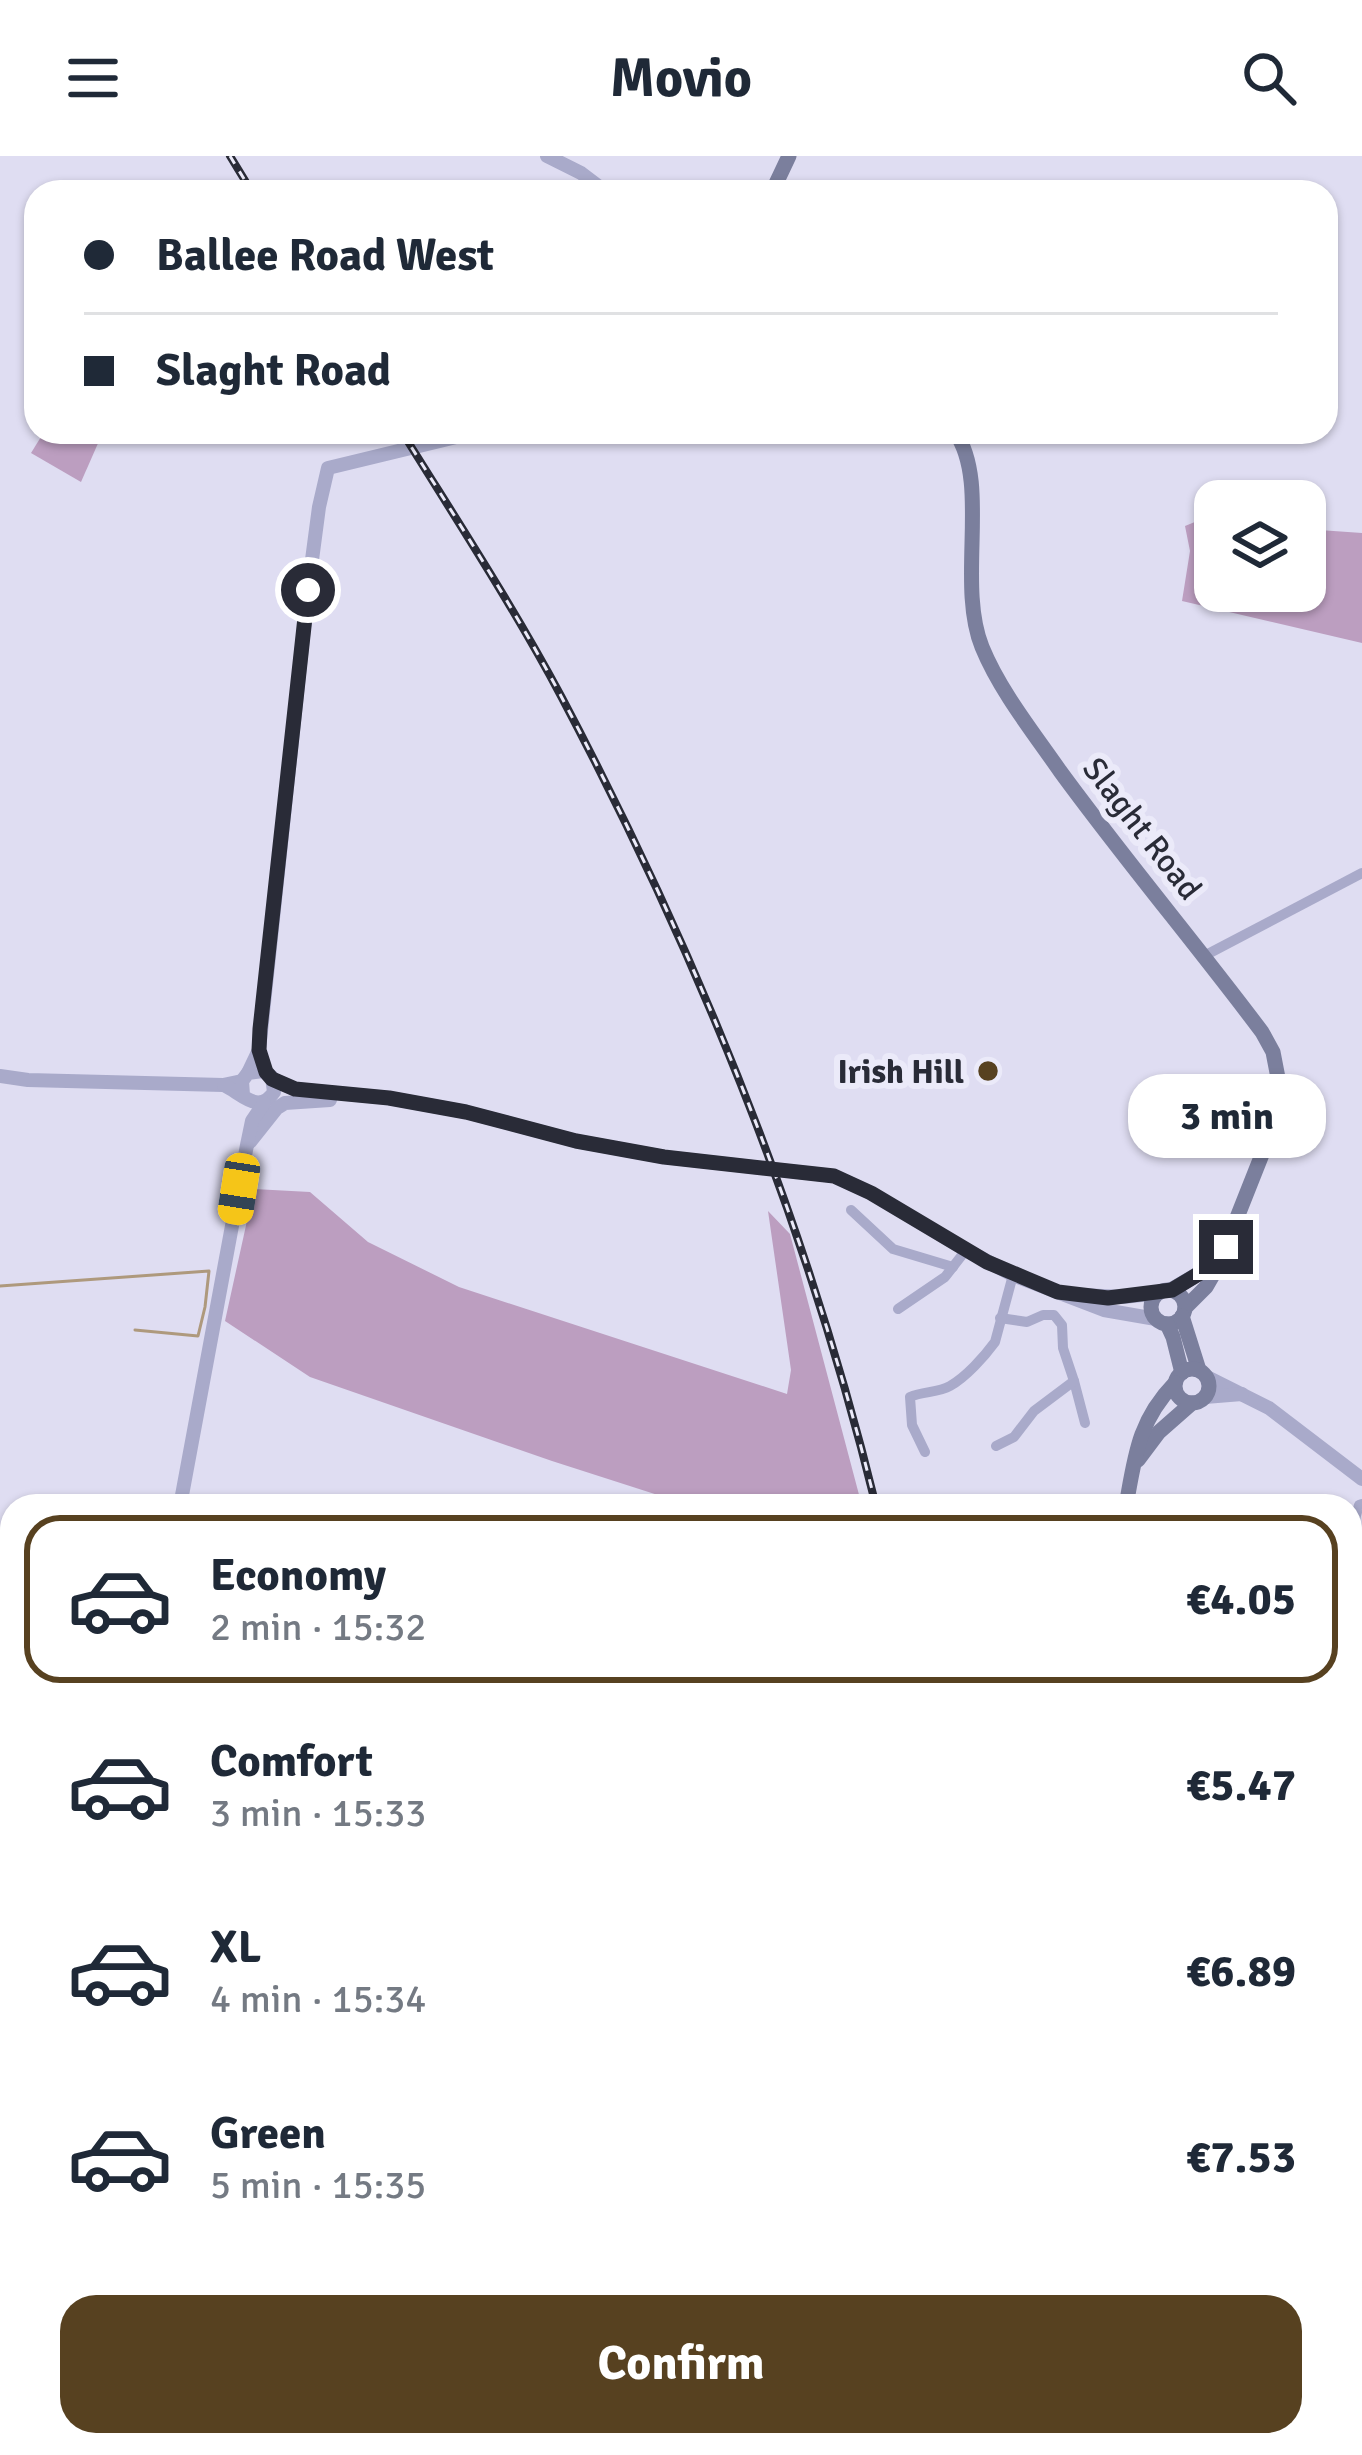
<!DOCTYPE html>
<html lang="en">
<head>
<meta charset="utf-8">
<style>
  body { margin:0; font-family:Signika,sans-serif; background:#f6f6f7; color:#1f2937; height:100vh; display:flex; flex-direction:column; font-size:45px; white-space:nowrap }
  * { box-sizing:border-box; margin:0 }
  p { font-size:39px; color:#747a83 }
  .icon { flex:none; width:66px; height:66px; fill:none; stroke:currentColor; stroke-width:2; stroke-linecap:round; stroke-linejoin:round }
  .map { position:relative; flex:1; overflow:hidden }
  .panel { position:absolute; left:0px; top:1338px; width:1362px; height:963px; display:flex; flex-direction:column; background:#fff; border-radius:36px 36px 0 0; box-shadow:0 3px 9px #0004 }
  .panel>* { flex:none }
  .banner { position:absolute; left:24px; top:24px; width:1314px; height:264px; border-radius:36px; box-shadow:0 3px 9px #0004; display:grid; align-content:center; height:264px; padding:0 60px; background:#fff }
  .tools { position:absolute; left:1194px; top:324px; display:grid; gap:24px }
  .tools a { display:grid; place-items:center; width:132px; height:132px; border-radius:24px; background:#fff; box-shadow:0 3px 9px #0004; font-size:60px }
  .end { position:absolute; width:54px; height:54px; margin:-27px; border:15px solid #292b37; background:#fff; box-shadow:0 0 0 6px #fff }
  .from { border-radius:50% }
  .bubble { position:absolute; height:84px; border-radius:36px; background:#fff; box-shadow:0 3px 9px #0004; font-size:39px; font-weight:700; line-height:84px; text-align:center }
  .car { position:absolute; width:36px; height:72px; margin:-36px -18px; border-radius:15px; box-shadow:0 0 9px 3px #0007; background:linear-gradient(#f5c518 24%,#345 0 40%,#f5c518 0 76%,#345 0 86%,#f5c518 0) }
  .banner b { display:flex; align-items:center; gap:42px; height:114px; font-size:45px }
  .banner b+b { border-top:3px solid #e0e1e3 }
  .banner i { width:30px; height:30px; background:#1f2937 }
  ul { padding:21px 0 0; list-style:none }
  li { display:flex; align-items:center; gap:36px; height:168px; margin:0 24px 18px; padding:0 36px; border:6px solid transparent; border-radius:36px }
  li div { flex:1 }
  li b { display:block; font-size:45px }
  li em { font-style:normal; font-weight:700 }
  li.on { border-color:#574120 }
  li>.icon { width:108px; height:108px; stroke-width:1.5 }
  .button { display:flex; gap:24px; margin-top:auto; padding:24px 60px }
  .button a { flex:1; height:138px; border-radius:36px; background:#574120; color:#fff; font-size:48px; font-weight:700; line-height:138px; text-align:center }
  header { display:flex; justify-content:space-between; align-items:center; height:156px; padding:0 60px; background:#fff; font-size:54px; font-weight:700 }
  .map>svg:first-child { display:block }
  .green { fill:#bc9ec0 }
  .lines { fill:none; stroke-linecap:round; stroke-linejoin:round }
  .stream { stroke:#ae997d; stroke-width:3 }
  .minor { stroke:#a9aaca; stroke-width:10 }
  .tertiary { stroke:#a9aaca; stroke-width:14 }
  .secondary { stroke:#7b7f9d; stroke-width:15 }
  .rail-casing { stroke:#292b37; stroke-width:8 }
  .rail { stroke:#ebeaf9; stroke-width:3; stroke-dasharray:9; stroke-linecap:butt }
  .route { stroke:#292b37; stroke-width:15 }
  .poi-dot { fill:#574120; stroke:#ebeaf9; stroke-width:4.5 }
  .labels { text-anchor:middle; stroke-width:12; stroke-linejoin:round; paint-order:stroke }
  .street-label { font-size:33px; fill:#292b37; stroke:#ebeaf9 }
  .poi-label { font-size:33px; font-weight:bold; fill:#292b37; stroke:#ebeaf9; text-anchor:end }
</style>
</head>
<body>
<header><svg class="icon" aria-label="menu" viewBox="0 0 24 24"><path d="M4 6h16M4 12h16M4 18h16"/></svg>Movio<svg class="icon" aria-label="search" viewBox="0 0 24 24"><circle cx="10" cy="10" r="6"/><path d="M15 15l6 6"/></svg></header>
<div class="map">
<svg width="1362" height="2299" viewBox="0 0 1362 2299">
  <rect width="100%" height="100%" fill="#dfddf2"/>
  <g class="green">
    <path d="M44,276H103L81,326L31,297Z"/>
    <path d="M1207,361L1215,362V435H1305V373L1362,377V487L1182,445L1190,395L1185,370Z"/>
    <path d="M254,1033L310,1036L368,1086L459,1131L787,1238L791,1214L768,1055L790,1078L862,1350H692L552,1305L310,1221L225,1165Z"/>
    <path d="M12,1959V2207L0,2282V1961Z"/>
  </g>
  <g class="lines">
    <path class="stream" d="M0,1130L209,1115L205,1151L198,1180L135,1174"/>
    <g class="minor">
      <path d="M1204,800L1362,717"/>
      <path d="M851,1054L893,1093L953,1111"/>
      <path d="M898,1153L945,1121L966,1094"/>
      <path d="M1074,1225L1085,1267"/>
      <path d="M996,1290L1014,1281L1034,1255L1074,1225L1063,1192L1062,1169L1054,1159H1043L1027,1166L1000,1162"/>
      <path d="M925,1296L912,1269L910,1241C923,1235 938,1237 950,1230C966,1221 984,1201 995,1186L1013,1119"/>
      <path d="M1084,1350L1103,1346"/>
      <path d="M1350,1381L1359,1349L1362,1348"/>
      <path d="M1350,1528L1362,1530"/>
    </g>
    <g class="tertiary">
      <path d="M547,0L581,17L606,36"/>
      <path d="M248,917L259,894L308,434L319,351L328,312L477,276"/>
      <path d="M0,920L28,924L223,929L242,925"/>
      <path d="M272,923L295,933L389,942L466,956L576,985L664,1001L834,1020L871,1037L966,1094L1013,1119L1104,1154L1156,1163"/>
      <path d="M224,929C242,938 259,959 274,936L272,921L263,915L248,917L242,925L243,939"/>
      <path d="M250,986L277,952L285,947L330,944"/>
      <path d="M1081,1139L1123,1141L1159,1137"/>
      <path d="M1207,1221L1269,1252L1362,1323"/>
      <path d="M1205,1241L1242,1238"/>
      <path d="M180,1350L247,989L252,965L264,947"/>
      <path d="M0,1956L12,1954"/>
      <path d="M7,2299L12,2269"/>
    </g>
    <g class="secondary">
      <path d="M772,36L789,0"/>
      <path d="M955,276C991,327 956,426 982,491C1000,535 1033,576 1060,615C1125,704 1196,788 1262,876L1273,896L1279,927L1278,942L1263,996L1217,1112L1206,1131L1185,1152"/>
      <path d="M1171,1134L1205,1114L1216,1102"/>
      <circle cx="1168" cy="1151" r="17"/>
      <path d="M1182,1160L1199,1214"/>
      <path d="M1167,1168L1173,1181L1182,1217"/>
      <circle cx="1192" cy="1230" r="17"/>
      <path d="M1138,1304L1159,1276L1192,1247"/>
      <path d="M1126,1350C1135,1300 1138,1265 1175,1227"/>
      <path d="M1156,2299L1157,2289"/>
    </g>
    <defs>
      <g id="rail">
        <path d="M230,0L252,36"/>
        <path d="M402,276C456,363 513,450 561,540C697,797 807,1067 876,1350"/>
        <path d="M1107,2289L1109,2299"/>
      </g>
    </defs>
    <use href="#rail" class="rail-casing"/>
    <use href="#rail" class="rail"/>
  </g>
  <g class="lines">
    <path class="route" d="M308,434L260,873L259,894L266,916L272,923L295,933L389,942L466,956L576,985L664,1001L834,1020L871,1037L987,1106L1058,1136L1108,1142L1172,1134L1205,1114L1226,1091"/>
  </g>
  <circle class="poi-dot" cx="988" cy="915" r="12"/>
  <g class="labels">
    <g class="street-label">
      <text transform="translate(1143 672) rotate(52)" y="12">Slaght Road</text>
    </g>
    <g class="poi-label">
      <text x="964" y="927">Irish Hill</text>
    </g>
  </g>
</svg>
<div class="tools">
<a><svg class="icon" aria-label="layers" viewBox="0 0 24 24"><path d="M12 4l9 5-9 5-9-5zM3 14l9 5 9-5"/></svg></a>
</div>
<i class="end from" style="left:308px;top:434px"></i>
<i class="end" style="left:1226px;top:1091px"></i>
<div class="bubble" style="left:1128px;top:918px;width:198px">3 min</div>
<i class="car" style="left:239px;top:1033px;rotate:189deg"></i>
<div class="banner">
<b><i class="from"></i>Ballee Road West</b>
<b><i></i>Slaght Road</b>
</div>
<section class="panel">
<ul>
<li class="on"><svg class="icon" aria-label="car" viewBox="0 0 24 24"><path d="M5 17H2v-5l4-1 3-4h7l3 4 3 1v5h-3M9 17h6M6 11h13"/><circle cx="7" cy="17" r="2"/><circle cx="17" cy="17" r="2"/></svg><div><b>Economy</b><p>2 min · 15:32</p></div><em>€4.05</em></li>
<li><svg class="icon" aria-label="car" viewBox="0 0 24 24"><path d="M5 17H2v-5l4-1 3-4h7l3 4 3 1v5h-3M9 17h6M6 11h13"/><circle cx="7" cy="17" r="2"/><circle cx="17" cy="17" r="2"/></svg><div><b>Comfort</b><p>3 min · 15:33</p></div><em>€5.47</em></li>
<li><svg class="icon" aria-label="car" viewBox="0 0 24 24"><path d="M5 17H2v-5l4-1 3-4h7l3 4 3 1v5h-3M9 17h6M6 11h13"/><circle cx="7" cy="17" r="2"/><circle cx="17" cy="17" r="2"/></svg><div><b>XL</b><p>4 min · 15:34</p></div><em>€6.89</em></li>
<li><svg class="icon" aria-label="car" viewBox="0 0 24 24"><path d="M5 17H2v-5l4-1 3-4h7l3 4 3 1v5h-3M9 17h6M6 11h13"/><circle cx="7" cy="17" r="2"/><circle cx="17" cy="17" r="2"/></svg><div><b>Green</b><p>5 min · 15:35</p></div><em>€7.53</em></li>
</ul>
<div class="button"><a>Confirm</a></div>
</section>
</div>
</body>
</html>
